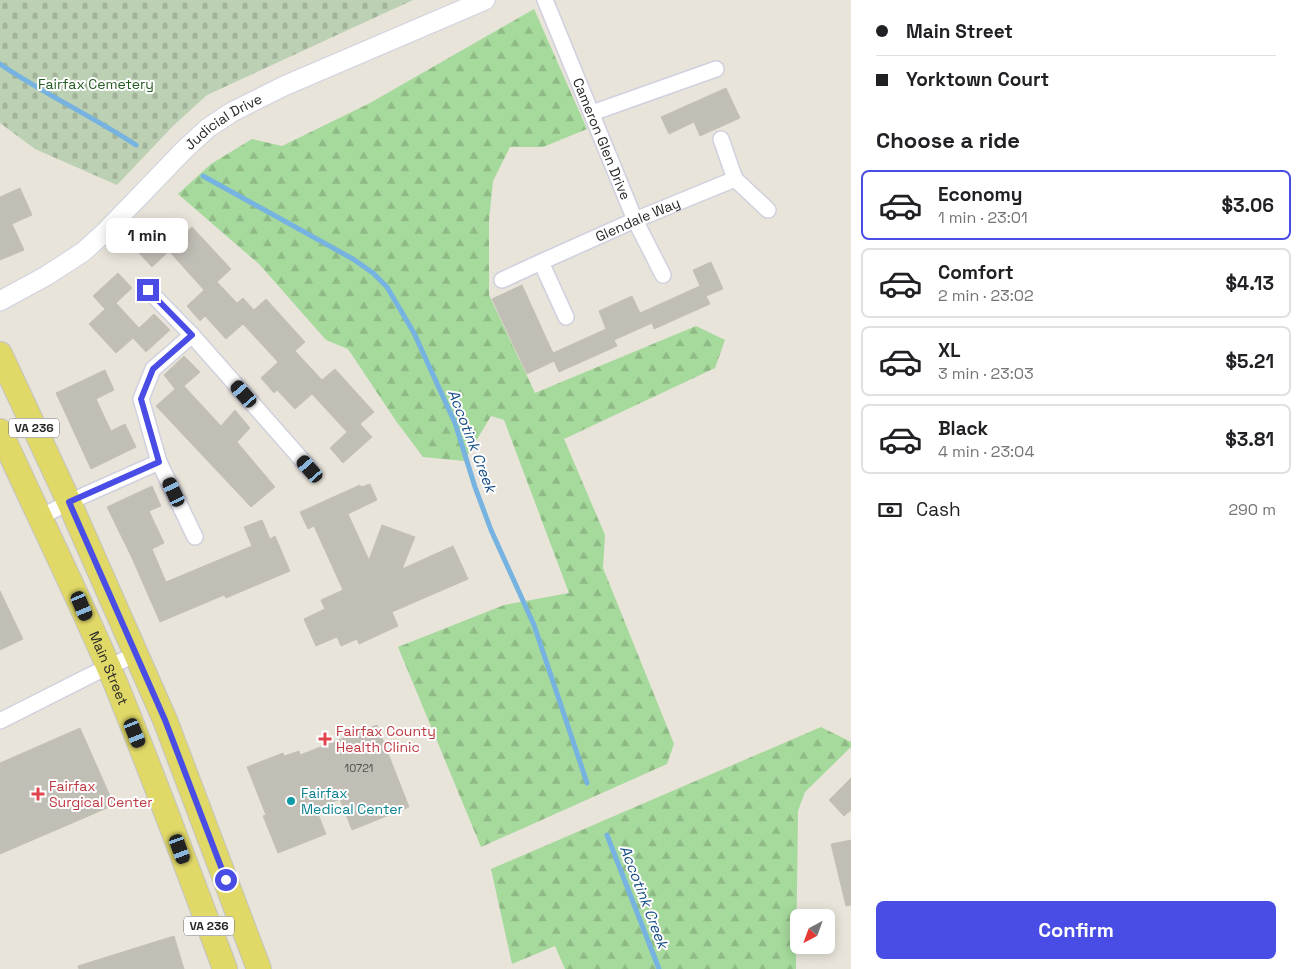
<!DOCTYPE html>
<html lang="en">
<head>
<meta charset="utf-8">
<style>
  body { margin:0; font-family:"Space Grotesk",sans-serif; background:#f2f2f2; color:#202124; height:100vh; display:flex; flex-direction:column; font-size:19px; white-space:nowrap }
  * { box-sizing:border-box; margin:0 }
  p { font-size:16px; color:#757577 }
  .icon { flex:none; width:28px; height:28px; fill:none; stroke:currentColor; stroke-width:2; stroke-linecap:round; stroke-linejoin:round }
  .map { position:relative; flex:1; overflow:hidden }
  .sheet { display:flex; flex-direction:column; background:#fff; width:450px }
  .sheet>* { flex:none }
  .hud { display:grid; align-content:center; height:110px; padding:0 25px; background:#fff }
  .needle { width:32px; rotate:221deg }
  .tools { position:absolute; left:790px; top:909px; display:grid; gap:10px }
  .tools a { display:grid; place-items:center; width:45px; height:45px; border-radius:8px; background:#fff; box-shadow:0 2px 12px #0003; font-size:25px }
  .end { position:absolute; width:22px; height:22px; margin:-11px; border:6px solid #4a4de5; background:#fff; box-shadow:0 0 0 2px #fff }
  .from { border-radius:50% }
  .bubble { position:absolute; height:35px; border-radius:8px; background:#fff; box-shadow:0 2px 12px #0003; font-size:16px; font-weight:700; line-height:35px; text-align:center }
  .car { position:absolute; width:15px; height:30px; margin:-15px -8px; border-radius:6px; box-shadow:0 0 4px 1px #0007; background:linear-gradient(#222 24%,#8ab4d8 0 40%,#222 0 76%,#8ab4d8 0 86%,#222 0) }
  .hud b { display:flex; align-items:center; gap:18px; height:48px; font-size:19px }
  .hud b+b { border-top:1px solid #e0e0e0 }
  .hud i { width:12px; height:12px; background:#202124 }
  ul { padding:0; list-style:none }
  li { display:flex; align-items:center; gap:15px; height:70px; margin:0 10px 8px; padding:0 15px; border:2px solid #e0e0e0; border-radius:8px }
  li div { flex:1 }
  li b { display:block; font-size:19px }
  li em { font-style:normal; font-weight:700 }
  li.on { border-color:#4a4de5 }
  li>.icon { width:45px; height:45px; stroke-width:1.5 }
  h2 { padding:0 25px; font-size:22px; line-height:60px }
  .pay { display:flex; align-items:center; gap:12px; height:55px; padding:0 25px; font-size:19px }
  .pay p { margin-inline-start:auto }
  .primary-button { display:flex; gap:10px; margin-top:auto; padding:10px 25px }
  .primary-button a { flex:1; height:58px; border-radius:8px; background:#4a4de5; color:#fff; font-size:20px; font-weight:700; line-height:58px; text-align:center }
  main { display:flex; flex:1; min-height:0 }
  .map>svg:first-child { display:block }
  .forest { fill:url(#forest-firs) }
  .cemetery { fill:url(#cemetery-stones) }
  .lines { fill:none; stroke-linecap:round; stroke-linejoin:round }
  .stream { stroke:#77b3e0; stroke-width:5 }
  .building { fill:#c1beb6; stroke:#c3c0b4 }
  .minor-casing { stroke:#d0d0df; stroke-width:18 }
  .tertiary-casing { stroke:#d0d0df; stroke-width:21 }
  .primary-casing { stroke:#c3c3c3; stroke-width:26 }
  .minor { stroke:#fff; stroke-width:15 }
  .tertiary { stroke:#fff; stroke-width:19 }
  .primary { stroke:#e0d867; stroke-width:24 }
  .route { stroke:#4a4de5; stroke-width:6 }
  .health-dot { fill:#e0444e; stroke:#fff; stroke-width:2 }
  .culture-dot { fill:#0f9aa8; stroke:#fff; stroke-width:2 }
  .labels { text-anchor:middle; stroke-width:4; stroke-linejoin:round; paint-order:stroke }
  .number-label { font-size:11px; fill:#4e4d4b }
  .shield { fill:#fff; stroke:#686868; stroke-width:1 }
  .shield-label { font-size:12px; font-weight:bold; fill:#272727 }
  .park-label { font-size:14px; fill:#235b20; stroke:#fff }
  .street-label { font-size:14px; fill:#272727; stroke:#fff }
  .health-label { font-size:14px; fill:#be3a42; stroke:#fff; text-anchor:start }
  .culture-label { font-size:14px; fill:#0d838f; stroke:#fff; text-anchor:start }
  .water-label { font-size:15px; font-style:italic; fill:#1b5087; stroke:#fff }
</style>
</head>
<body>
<main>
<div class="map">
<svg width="851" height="969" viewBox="0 0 851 969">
  <defs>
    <pattern id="forest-firs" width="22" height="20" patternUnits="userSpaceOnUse" patternTransform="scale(1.25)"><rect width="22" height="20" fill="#a6d99c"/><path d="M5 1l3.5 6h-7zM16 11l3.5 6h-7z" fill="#8fba86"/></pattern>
    <pattern id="cemetery-stones" width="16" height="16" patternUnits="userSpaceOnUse" patternTransform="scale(1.25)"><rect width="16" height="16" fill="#bcd0b3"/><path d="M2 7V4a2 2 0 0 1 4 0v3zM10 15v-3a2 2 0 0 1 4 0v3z" fill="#a2b39a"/></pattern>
  </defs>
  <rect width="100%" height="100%" fill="#e8e4da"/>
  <g class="forest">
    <path d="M534,9L587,129L543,147H510L493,181L489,220V295L535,393L696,326L725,340L715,368L564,439L605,535L603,568L674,744L667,764L481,847L398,647L504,605L569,593L504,420L491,416L464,461L423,457L396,421L348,349L326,340L260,265L178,194L211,164L252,139L282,146L370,103Z"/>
    <path d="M821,727L851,742V747L805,792L798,811L796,969H565L555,946L512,964L491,869Z"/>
  </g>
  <path class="cemetery" d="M0,0H413L207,95L173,126L117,185L35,149L0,123Z"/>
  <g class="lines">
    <g class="stream">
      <path d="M0,64C44,94 92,116 136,145"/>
      <path d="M203,176L353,259L373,273L387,287L414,333L455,423L475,487L491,530L534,625L587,783"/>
      <path d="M607,835L659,969"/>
    </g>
  </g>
  <g class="building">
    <path d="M726,88L740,118L700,136L694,122L669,134L661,117Z"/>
    <path d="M20,188L32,215L12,224L24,250L0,260V197Z"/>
    <path d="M168,226L180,238L192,227L231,269L217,282L237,303L243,298L254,310L266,299L305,342L295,351L322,380L335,369L374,412L360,424L372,437L343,463L330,448L347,432L312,394L295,409L277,390L274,393L261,378L278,362L243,324L226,339L205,316L200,321L187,306L204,290L169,251L152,267L139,253Z"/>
    <path d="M711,262L723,289L706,296L710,304L654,329L652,323L614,340L617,346L559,372L554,361L527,374L492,299L522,285L553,353L606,329L599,311L632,296L640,313L700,286L693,270Z"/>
    <path d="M118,273L132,288L116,303L139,328L154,314L170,330L146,352L133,338L116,353L89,324L105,309L93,296Z"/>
    <path d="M184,356L200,372L184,386L221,426L235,410L250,428L237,442L275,487L251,507L156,406L175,389L164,375Z"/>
    <path d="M105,370L114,390L96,399L111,431L125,424L136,447L91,469L56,393Z"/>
    <path d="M370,484L377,500L348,514L369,560L382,525L415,537L402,569L453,546L468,579L392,612L398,626L359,644L357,639L341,646L337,637L316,646L304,619L325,609L321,600L343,590L314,526L308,529L300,512L360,485L361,487Z"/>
    <path d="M152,486L161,506L149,511L164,543L152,549L166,582L252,546L244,527L262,520L270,539L275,536L290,571L226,598L224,595L160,622L132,558L107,507Z"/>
    <path d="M0,591L23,639L0,650Z"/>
    <path d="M377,725L409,807L352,830L340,799L316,809L326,834L278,853L263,816L266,815L247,767L283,753L284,756L299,751L300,755Z"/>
    <path d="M80,728L114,805L0,854V763Z"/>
    <path d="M851,778V810L844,816L829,800Z"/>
    <path d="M851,840V905L846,906L831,844Z"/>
    <path d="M174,936L184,969H79L78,966Z"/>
  </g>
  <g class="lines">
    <defs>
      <g id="minor">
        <path id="s1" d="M545,0L635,220L663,275"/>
        <path d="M592,113L716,69"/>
        <path d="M721,139L735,179"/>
        <path d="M502,280L541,262"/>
        <path d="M148,290L192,335L310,469"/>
        <path id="s2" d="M566,317L541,262L635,220L735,179L768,210"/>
        <path d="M192,335L153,369L141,399L159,462L195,537"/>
        <path d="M41,517L69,502L159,462"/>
        <path d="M0,721L93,674L137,654"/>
      </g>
      <g id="tertiary">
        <path id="s3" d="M0,301L46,276L83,252L105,232L186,148L208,128L232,112L284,86L485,0"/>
      </g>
      <g id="primary">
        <path d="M0,354L69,502L165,720L259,969"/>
        <path id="s4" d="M0,431C38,515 79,597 115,682C154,777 189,873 225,969"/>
      </g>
    </defs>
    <use href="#minor" class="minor-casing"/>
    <use href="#tertiary" class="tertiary-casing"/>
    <use href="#primary" class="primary-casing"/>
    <use href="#minor" class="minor"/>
    <use href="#tertiary" class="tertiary"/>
    <use href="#primary" class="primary"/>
  </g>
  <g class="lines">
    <path class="route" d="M148,290L192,335L153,369L141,399L159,462L69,502L165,720L226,880"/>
  </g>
  <g class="health-dot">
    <path d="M322.5 731.5h5v5h5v5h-5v5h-5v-5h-5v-5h5z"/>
    <path d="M35.5 786.5h5v5h5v5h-5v5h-5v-5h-5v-5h5z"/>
  </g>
  <circle class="culture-dot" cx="291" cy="801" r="5"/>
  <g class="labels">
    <g class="number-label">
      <text x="359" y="772">10721</text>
    </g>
    <g class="shield">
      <rect x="9" y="418.5" width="50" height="19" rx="4"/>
      <rect x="184" y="916.5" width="50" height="19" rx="4"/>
    </g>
    <g class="shield-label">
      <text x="34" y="432">VA 236</text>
      <text x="209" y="930">VA 236</text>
    </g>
    <g class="park-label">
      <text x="96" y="89">Fairfax Cemetery</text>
    </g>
    <g class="street-label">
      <text dy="5" stroke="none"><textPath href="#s3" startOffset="289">Judicial Drive</textPath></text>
      <text dy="5" stroke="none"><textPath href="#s1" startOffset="150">Cameron Glen Drive</textPath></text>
      <text dy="5" stroke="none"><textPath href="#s2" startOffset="166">Glendale Way</textPath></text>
      <text dy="5" stroke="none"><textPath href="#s4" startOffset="261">Main Street</textPath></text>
    </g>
    <g class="health-label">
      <text x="336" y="736">Fairfax County<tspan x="336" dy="16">Health Clinic</tspan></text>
      <text x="49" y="791">Fairfax<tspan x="49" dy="16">Surgical Center</tspan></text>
    </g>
    <g class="culture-label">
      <text x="301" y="798">Fairfax<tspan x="301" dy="16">Medical Center</tspan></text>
    </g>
    <g class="water-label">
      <text transform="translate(472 441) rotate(69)" y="5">Accotink Creek</text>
      <text transform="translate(644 897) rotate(69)" y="5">Accotink Creek</text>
    </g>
  </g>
</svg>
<div class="tools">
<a><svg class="needle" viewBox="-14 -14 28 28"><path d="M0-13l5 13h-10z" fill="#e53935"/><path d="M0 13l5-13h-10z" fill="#757577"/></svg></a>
</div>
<i class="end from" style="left:226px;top:880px"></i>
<i class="end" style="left:148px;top:290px"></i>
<div class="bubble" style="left:106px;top:218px;width:82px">1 min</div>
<i class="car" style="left:244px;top:394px;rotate:319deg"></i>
<i class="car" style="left:310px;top:469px;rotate:319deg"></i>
<i class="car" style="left:174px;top:492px;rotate:335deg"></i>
<i class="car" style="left:82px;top:606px;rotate:157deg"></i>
<i class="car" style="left:135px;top:733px;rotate:158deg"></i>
<i class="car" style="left:180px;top:849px;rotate:160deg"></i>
</div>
<section class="sheet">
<div class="hud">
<b><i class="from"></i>Main Street</b>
<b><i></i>Yorktown Court</b>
</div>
<h2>Choose a ride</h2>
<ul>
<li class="on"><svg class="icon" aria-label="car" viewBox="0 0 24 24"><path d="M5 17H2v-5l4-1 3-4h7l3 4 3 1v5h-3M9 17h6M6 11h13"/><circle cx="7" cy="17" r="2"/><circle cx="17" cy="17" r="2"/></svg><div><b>Economy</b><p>1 min · 23:01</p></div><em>$3.06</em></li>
<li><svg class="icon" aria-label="car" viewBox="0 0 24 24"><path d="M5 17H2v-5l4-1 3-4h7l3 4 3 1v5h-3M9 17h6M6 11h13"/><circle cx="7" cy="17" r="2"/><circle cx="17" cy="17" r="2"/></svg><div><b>Comfort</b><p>2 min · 23:02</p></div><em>$4.13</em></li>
<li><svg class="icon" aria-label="car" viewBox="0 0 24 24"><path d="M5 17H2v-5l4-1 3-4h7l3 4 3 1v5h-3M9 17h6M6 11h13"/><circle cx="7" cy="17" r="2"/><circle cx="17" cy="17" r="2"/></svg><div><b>XL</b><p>3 min · 23:03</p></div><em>$5.21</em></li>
<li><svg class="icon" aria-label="car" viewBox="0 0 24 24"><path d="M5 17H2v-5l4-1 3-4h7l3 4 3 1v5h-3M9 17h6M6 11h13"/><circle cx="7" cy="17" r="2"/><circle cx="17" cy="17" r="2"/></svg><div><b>Black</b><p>4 min · 23:04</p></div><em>$3.81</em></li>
</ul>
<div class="pay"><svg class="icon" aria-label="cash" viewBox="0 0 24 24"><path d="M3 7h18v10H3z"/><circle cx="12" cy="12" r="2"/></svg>Cash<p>290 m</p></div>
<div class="primary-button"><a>Confirm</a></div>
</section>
</main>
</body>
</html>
